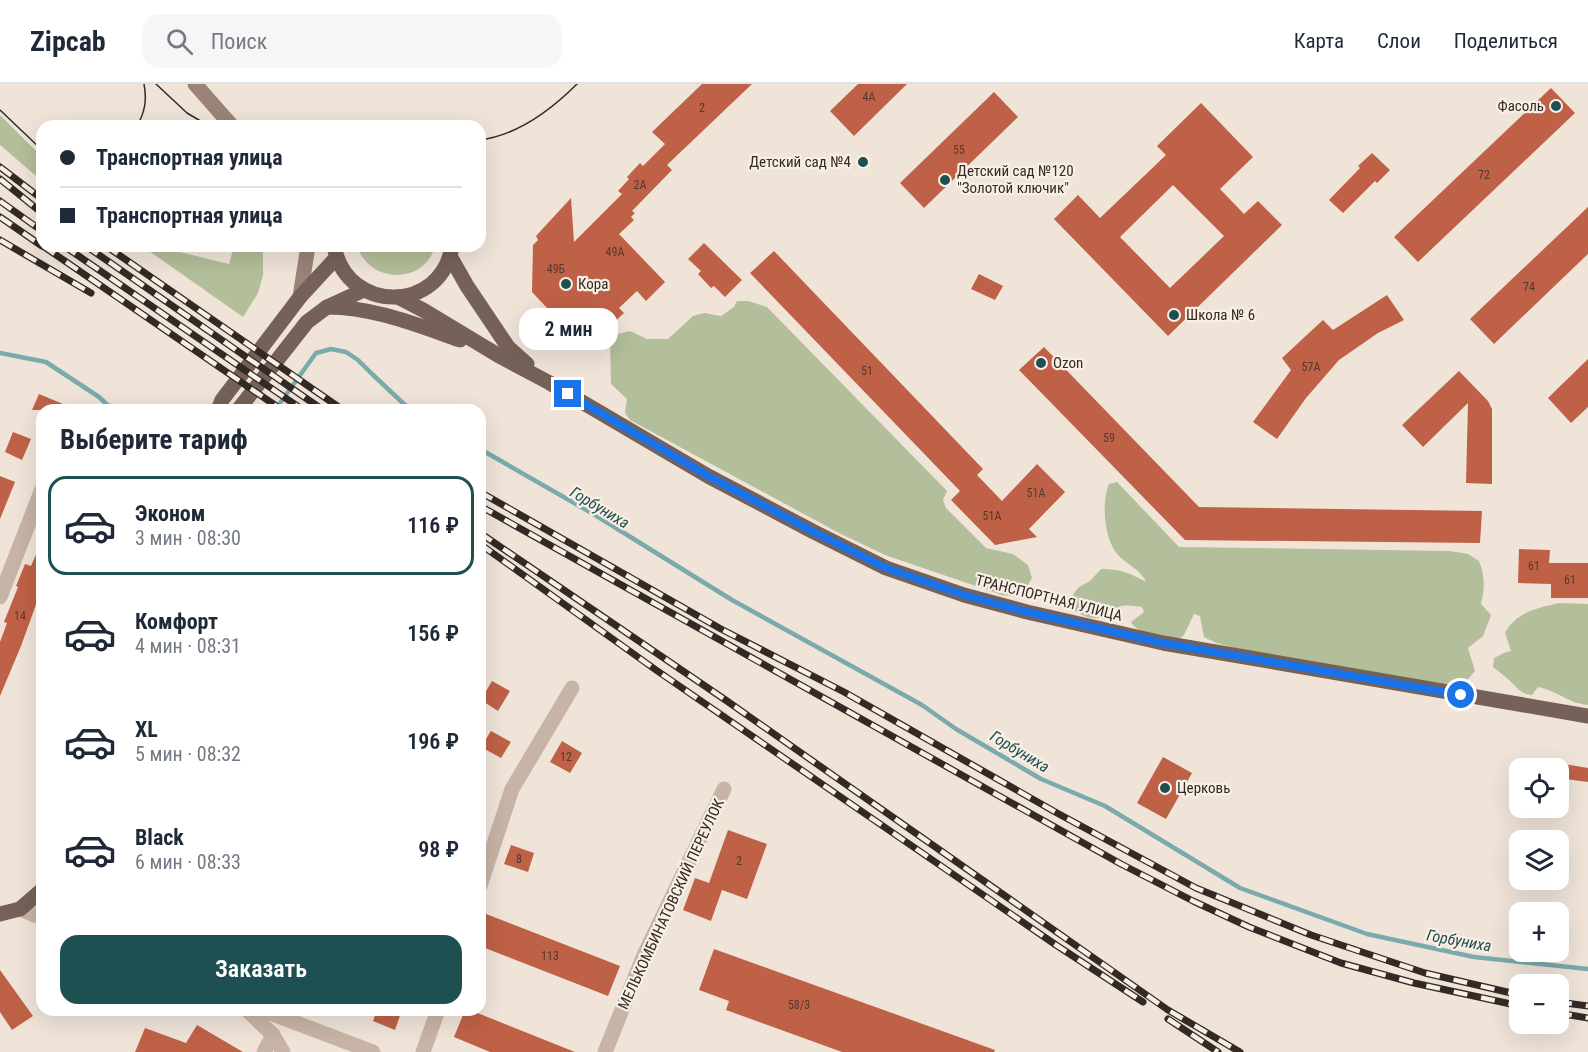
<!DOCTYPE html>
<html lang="ru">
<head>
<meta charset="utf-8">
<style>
  body { margin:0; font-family:"Roboto Condensed",sans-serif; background:#f6f6f7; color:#1f2937; height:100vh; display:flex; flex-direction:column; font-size:22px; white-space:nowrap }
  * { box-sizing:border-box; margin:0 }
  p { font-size:20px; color:#747a83 }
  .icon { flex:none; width:33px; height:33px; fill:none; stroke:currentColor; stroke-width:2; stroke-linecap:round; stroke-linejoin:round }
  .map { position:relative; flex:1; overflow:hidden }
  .panel { position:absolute; left:36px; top:320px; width:450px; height:612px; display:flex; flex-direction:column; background:#fff; border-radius:18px; box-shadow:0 6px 24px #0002 }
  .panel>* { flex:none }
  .banner { position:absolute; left:36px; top:36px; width:450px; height:132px; border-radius:18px; box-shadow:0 6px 24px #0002; display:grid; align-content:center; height:132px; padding:0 24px; background:#fff }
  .controls { position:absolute; left:1509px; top:674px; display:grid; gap:12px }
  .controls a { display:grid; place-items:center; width:60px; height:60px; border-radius:12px; background:#fff; box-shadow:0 6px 24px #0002; font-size:30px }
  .end { position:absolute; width:27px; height:27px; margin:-14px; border:8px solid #1a73e8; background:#fff; box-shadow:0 0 0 3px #fff }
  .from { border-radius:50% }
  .bubble { position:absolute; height:42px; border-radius:18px; background:#fff; box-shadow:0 6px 24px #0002; font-size:20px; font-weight:600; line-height:42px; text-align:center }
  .banner b { display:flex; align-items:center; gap:21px; height:57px; font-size:22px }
  .banner b+b { border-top:2px solid #e0e1e3 }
  .banner i { width:15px; height:15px; background:#1f2937 }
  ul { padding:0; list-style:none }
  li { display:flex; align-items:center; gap:18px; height:99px; margin:0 12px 9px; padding:0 12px; border:3px solid transparent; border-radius:18px }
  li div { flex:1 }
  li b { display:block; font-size:22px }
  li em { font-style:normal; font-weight:600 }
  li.active { border-color:#1e5052 }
  li>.icon { width:54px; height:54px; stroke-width:1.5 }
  h2 { padding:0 24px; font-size:27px; line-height:72px }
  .primary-button { display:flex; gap:12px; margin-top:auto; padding:12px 24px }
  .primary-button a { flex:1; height:69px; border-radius:18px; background:#1e5052; color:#fff; font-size:24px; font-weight:600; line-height:69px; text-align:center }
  header { display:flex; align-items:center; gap:36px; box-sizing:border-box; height:84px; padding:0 30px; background:#fff; border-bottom:2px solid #e0e1e3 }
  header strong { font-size:28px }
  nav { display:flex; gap:33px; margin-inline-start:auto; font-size:21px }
  .search { width:420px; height:54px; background:#f6f6f7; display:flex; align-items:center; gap:15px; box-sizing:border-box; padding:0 21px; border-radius:18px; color:#747a83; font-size:22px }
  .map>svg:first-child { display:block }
  .green { fill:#b3be9a }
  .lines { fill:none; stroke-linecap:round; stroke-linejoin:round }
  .stream { stroke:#7aaaab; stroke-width:4.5 }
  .building { fill:#bf6147; fill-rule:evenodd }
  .street { stroke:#c7b4a6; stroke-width:15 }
  .secondary { stroke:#9a8378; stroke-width:15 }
  .primary { stroke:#756158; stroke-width:15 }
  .tram { stroke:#332a26; stroke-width:1.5 }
  .rail-casing { stroke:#332a26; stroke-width:7 }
  .rail { stroke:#f8efe5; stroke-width:4.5; stroke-dasharray:14; stroke-linecap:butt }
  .route { stroke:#1a73e8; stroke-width:8 }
  .poi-dot { fill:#1e5052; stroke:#f8efe5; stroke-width:2 }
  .labels { text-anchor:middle; stroke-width:4.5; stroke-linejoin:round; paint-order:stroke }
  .number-label { font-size:12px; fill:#56382e }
  .poi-label { font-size:15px; fill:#332a26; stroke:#f8efe5; text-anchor:start }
  .street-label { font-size:15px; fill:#332a26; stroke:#f8efe5 }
  .water-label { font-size:16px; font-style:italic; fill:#1e5052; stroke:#f8efe5 }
</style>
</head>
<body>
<header>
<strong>Zipcab</strong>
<div class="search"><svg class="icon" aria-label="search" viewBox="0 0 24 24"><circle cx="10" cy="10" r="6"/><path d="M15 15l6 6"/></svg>Поиск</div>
<nav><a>Карта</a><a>Слои</a><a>Поделиться</a></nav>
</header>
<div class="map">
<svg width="1588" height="968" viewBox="0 0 1588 968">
  <rect width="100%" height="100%" fill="#f0e4d9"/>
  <g class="green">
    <path d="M0,31L42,73V97L0,61Z"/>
    <path d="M142,162H155L229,180L234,162H262L263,165V191L258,209L243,233Z"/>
    <path d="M357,162H435C425,201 369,200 357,162Z"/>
    <path d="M737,217H748L767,223L947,407L943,416L946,424L986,464L1013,470L1028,481L1032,494L1021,513L1002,511L885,471L839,449L630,336L625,329L627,315L611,300L610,252L630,247L647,255H668L693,232L704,229L721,232L734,223Z"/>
    <path d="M1117,398L1179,463L1450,467L1468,470L1479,477C1485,492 1485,504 1481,520L1491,531L1483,552L1468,564L1475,587L1463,601L1453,604L1243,566L1216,559L1204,553L1200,532L1194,530L1184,551L1179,555C1164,552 1139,552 1131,538L1144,528L1142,523C1134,522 1126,520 1118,523C1109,527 1102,536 1092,534C1084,533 1076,527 1070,523L1074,509L1079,503L1090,497L1101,485C1122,485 1129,489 1146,498C1141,486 1128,481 1119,472C1104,457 1101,419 1109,400Z"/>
    <path d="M1559,519L1588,520V621C1568,619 1558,607 1538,603L1532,611C1520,610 1517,603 1508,595C1503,591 1498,587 1493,583L1494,574L1504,569L1511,567L1505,549C1516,528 1538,524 1559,519Z"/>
  </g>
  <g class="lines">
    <g class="stream">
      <path d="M0,269L46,278L99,313L113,326"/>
      <path d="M275,326L316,269L331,265L346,268L358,276L372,290L405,321L414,326"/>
      <path d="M480,365L595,431L732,516L922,621L956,645L1041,695L1105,722L1240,804L1367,850L1474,873L1588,885"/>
    </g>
  </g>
  <g class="building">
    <path d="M702,0H752L667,81L672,86L632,127L635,129L631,133L634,136L619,150L665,198L646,217L637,207L619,224L624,229L608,244L604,240L598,247L563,241L532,208L533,161L538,156L536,152L571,114L574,158L622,110L618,107L629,95L627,93L640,79L643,82L665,60L652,48Z"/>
    <path d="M858,0H907L854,52L830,27Z"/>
    <path d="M1551,4L1575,29L1418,178L1394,153Z"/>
    <path d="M994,8L1018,33L924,124L900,99Z"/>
    <path d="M1201,19L1253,73L1220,105L1244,130L1258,117L1282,141L1168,252L1054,135L1078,111L1100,134L1166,71L1157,62ZM1173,101L1224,152L1170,204L1120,153Z"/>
    <path d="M1372,69L1390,86L1377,99L1375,97L1343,129L1329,116L1360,84L1358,82Z"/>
    <path d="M1588,123V170L1494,260L1470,235Z"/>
    <path d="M704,159L742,196L725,213L714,202L711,204L698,190L701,187L688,175Z"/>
    <path d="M774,167L983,385L977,391L1002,417L1037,380L1065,408L1029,445L1037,453L995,461L951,416L960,407L750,189Z"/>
    <path d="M979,190L1003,202L995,216L971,205Z"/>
    <path d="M1387,211L1404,236L1378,249L1339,276L1306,314L1277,355L1253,338L1291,286L1282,274L1323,236L1333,246Z"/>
    <path d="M1044,263L1199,423L1482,427L1480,459L1185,456L1019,286Z"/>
    <path d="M1588,275V323L1571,339L1548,314Z"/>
    <path d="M1459,287L1488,317L1492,325V400L1466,399L1468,319L1423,363L1402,341Z"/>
    <path d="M39,310L75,325V326H32Z"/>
    <path d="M13,348L31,355L22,376L5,368Z"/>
    <path d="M0,392L15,398L0,435Z"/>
    <path d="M42,457V504L21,562L0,612V558L7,539L4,538L18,503L16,502L25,480L31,482Z"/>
    <path d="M1519,465L1550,466L1549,479H1588V514H1551V500L1518,499Z"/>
    <path d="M492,597L510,607L498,627L481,616Z"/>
    <path d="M491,647L511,658L501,674L481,663Z"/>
    <path d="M562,657L582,669L570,689L550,678Z"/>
    <path d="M1163,673L1192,689L1166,735L1137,719Z"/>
    <path d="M1558,679L1588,684V698L1558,694Z"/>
    <path d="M728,746L767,760L747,815L722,806L711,837L683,826L695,794L709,799Z"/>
    <path d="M511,761L534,769L528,788L504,780Z"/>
    <path d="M486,830L620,882L608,912L480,862V846Z"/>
    <path d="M714,865L995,966L994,968H842L726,926L729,917L699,906Z"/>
    <path d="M0,886L33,932L12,946L0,928Z"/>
    <path d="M377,926H402L395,946L373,937Z"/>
    <path d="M465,926H470L575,968H490L454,953Z"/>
    <path d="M197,941L243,968H135L145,944L186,959Z"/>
  </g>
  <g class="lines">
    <g class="street">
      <path d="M0,513L42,405"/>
      <path d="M480,802L512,705L572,604"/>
      <path d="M20,825L42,834"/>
      <path d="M247,926L273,951L283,968"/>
      <path d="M262,926L373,968"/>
      <path d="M264,968L273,951"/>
      <path d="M423,968L438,926"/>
      <path d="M605,968L644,871L724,705"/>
    </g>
    <g class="secondary">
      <path d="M195,0L232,42"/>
      <path d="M300,213L308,162"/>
    </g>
    <g class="primary">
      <path d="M334,162C347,231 442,229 452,162"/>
      <path d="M450,172L467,202L508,263L527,280"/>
      <path d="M398,213L423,226L501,273L548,298L708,392L814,448L886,484L964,511L1027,528L1163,559L1588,632"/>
      <path d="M327,223C373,223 417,241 460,256"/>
      <path d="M218,326L222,316L300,213L336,174"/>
      <path d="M238,326L307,238L327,223L364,206"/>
      <path d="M0,830L20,825L42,806"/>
    </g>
    <g class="tram">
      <path d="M156,0L187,29L209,42"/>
      <path d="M0,26L42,66"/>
      <path d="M137,42C145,28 147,16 144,0"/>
      <path d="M163,42L177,39L194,42"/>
      <path d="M480,56C518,51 551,26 577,0"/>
    </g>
    <defs>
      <g id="rail">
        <path d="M0,83L42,115"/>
        <path d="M0,95L42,129"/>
        <path d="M0,117L42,147"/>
        <path d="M0,133L42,162"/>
        <path d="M0,156L91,209"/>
        <path d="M43,162L282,326"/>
        <path d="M64,162L303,326"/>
        <path d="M86,162L323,326"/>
        <path d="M106,162L343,326"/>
        <path d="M480,408L721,545L844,608L1057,729L1196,804L1311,851L1425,889L1520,911"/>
        <path d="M480,422L1121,780L1193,817L1249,843L1341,879L1414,899L1520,922"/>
        <path d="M480,449L727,617L1168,926L1240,968"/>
        <path d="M480,460L656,586L1056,861L1143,918"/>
        <path d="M1558,918L1588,922"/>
        <path d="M1558,929L1588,934"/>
        <path d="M1168,935L1218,968"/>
      </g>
    </defs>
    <use href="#rail" class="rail-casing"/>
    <use href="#rail" class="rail"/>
  </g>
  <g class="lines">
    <path class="route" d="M568,310L708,392L814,448L886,484L964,511L1027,528L1163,559L1461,611"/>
  </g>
  <g class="poi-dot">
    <circle cx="1556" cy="22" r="6"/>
    <circle cx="863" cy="78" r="6"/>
    <circle cx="945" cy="96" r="6"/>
    <circle cx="566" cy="200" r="6"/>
    <circle cx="1174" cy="231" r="6"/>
    <circle cx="1041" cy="279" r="6"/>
    <circle cx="1165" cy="704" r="6"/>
  </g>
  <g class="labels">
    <g class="number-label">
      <text x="869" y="17">4А</text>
      <text x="702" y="28">2</text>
      <text x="959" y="70">55</text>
      <text x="1484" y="95">72</text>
      <text x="640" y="105">2А</text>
      <text x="615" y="172">49А</text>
      <text x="556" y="189">49Б</text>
      <text x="1529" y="207">74</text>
      <text x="1311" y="287">57А</text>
      <text x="867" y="291">51</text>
      <text x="1109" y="358">59</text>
      <text x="1036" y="413">51А</text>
      <text x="992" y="436">51А</text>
      <text x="1534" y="486">61</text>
      <text x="1570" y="500">61</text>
      <text x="20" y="536">14</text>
      <text x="566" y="677">12</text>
      <text x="519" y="779">8</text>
      <text x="739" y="781">2</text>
      <text x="550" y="876">113</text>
      <text x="799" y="925">58/3</text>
    </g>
    <g class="poi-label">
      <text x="1544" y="27" text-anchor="end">Фасоль</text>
      <text x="851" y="83" text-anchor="end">Детский сад №4</text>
      <text x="957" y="92">Детский сад №120<tspan x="957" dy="17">"Золотой ключик"</tspan></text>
      <text x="578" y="205">Кора</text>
      <text x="1186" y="236">Школа № 6</text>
      <text x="1053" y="284">Ozon</text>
      <text x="1177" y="709">Церковь</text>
    </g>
    <g class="street-label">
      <text transform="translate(1049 514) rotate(14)" y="5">ТРАНСПОРТНАЯ УЛИЦА</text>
      <text transform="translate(671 820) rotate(-65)" y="5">МЕЛЬКОМБИНАТОВСКИЙ ПЕРЕУЛОК</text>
    </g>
    <g class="water-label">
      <text transform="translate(600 423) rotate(31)" y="6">Горбуниха</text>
      <text transform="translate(1020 667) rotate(31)" y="6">Горбуниха</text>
      <text transform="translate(1459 856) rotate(10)" y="6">Горбуниха</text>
    </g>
  </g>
</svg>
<div class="controls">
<a><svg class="icon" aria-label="locate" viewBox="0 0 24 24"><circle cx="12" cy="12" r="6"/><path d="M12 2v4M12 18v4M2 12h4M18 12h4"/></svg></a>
<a><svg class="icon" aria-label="layers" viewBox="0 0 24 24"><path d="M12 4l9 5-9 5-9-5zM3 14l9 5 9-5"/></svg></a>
<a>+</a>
<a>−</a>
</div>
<i class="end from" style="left:1461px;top:611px"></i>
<i class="end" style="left:568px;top:310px"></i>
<div class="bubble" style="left:519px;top:224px;width:99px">2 мин</div>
<div class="banner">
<b><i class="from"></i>Транспортная улица</b>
<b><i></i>Транспортная улица</b>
</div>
<section class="panel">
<h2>Выберите тариф</h2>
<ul>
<li class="active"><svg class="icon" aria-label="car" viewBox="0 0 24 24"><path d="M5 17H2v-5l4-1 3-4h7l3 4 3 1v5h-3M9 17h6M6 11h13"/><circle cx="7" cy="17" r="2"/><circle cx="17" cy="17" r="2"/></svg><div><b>Эконом</b><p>3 мин · 08:30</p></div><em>116 ₽</em></li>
<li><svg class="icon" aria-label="car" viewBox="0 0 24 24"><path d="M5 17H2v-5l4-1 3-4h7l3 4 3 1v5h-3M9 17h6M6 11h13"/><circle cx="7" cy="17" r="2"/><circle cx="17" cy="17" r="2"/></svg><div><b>Комфорт</b><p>4 мин · 08:31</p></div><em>156 ₽</em></li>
<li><svg class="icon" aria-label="car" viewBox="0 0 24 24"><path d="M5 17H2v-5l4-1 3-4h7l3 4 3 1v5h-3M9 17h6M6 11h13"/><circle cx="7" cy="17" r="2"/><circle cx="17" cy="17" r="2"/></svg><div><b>XL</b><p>5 мин · 08:32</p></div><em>196 ₽</em></li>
<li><svg class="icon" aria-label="car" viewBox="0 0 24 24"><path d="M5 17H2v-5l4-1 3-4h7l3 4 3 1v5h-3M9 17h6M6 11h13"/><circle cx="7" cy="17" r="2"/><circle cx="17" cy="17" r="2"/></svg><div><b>Black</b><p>6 мин · 08:33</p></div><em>98 ₽</em></li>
</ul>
<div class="primary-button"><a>Заказать</a></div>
</section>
</div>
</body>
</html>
